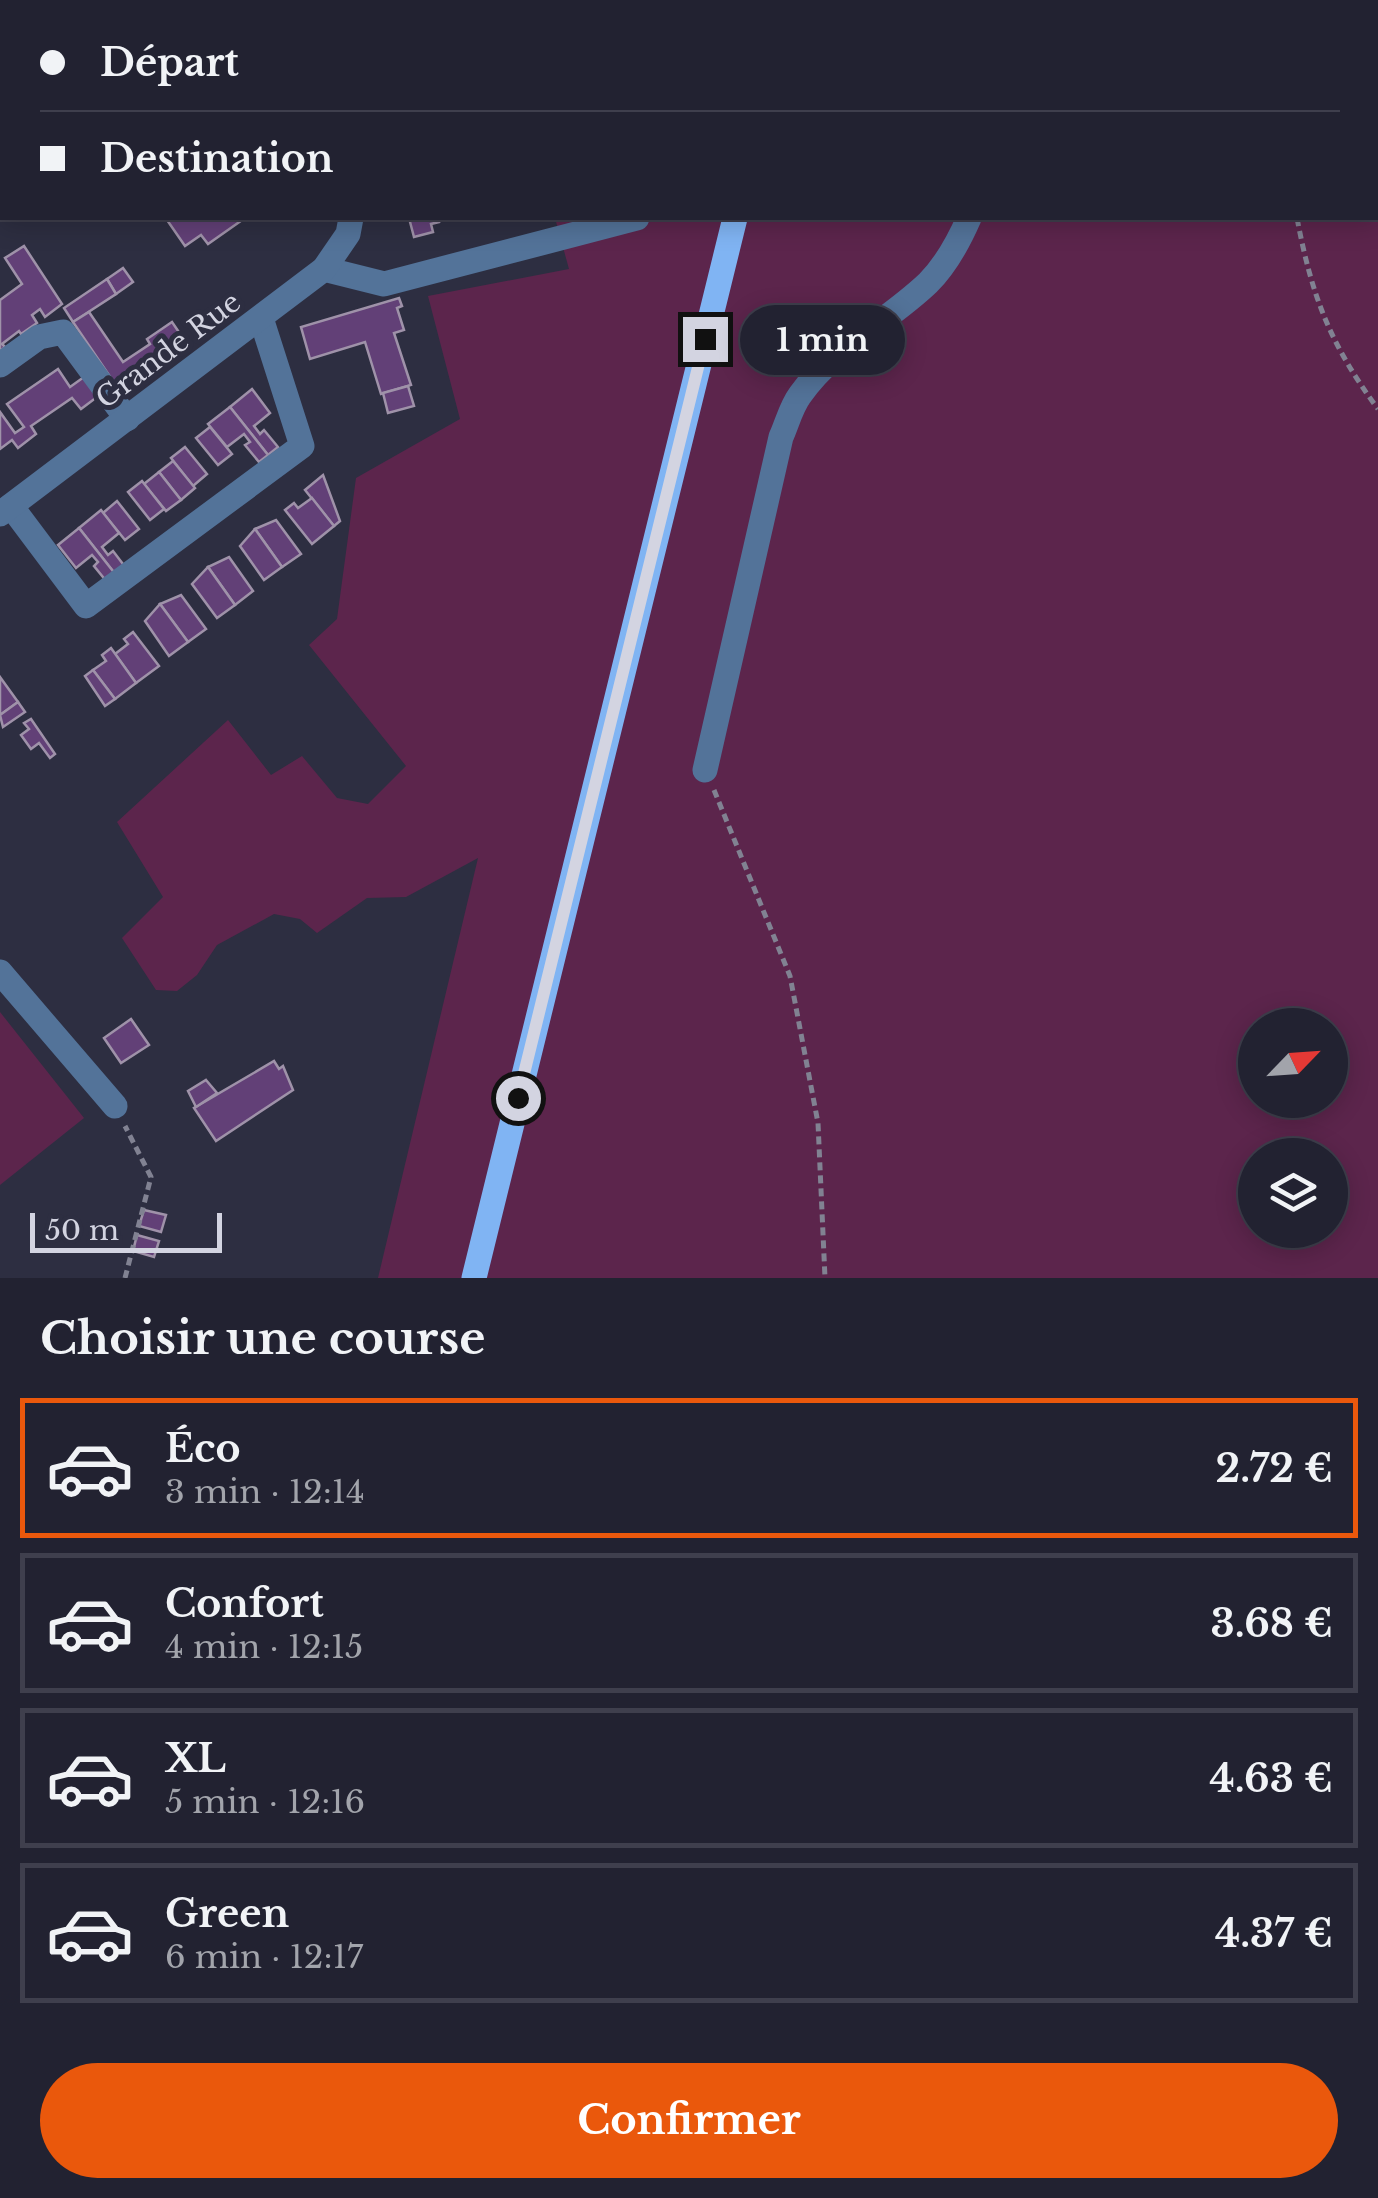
<!DOCTYPE html>
<html lang="fr">
<head>
<meta charset="utf-8">
<style>
  body { margin:0; font-family:"Libre Baskerville",serif; background:#2a2a39; color:#f1f3f6; height:100vh; display:flex; flex-direction:column; font-size:38px; white-space:nowrap }
  * { box-sizing:border-box; margin:0 }
  p { font-size:32px; color:#a2a4ab }
  .icon { flex:none; width:55px; height:55px; fill:none; stroke:currentColor; stroke-width:2; stroke-linecap:round; stroke-linejoin:round }
  .map { position:relative; height:1278px; overflow:hidden }
  .panel { display:flex; flex-direction:column; background:#222231; flex:1 }
  .panel>* { flex:none }
  .top-card { position:absolute; left:0px; top:0px; width:1380px; height:220px; box-shadow:0 5px 25px #0003,0 0 0 2px #3f3f4d; display:grid; align-content:center; height:220px; padding:0 40px; background:#222231 }
  .needle { width:65px; rotate:65deg }
  .fabs { position:absolute; left:1238px; top:1008px; display:grid; gap:20px }
  .fabs a { display:grid; place-items:center; width:110px; height:110px; border-radius:50%; background:#222231; box-shadow:0 5px 25px #0003,0 0 0 2px #3f3f4d; font-size:50px }
  .scale { position:absolute; left:30px; bottom:25px; width:192px; box-sizing:border-box; padding-left:10px; border:5px solid #d3d4e1; border-top:0; font-size:28px; line-height:35px; white-space:nowrap; color:#d3d4e1; -webkit-text-stroke:8px #2d2e41; paint-order:stroke }
  .end { position:absolute; width:45px; height:45px; margin:-22px; border:12px solid #d3d4e1; background:#111; box-shadow:0 0 0 5px #111 }
  .from { border-radius:50% }
  .bubble { position:absolute; height:70px; border-radius:35px; background:#222231; box-shadow:0 5px 25px #0003,0 0 0 2px #3f3f4d; font-size:32px; font-weight:700; line-height:70px; text-align:center }
  .top-card b { display:flex; align-items:center; gap:35px; height:95px; font-size:38px }
  .top-card b+b { border-top:2px solid #3f3f4d }
  .top-card i { width:25px; height:25px; background:#f1f3f6 }
  ul { padding:0; list-style:none }
  li { display:flex; align-items:center; gap:30px; height:140px; margin:0 20px 15px; padding:0 20px; border:5px solid #3f3f4d; border-radius:0px }
  li div { flex:1 }
  li b { display:block; font-size:38px }
  li em { font-style:normal; font-weight:700 }
  li.active { border-color:#ea580c }
  li>.icon { width:90px; height:90px; stroke-width:1.5 }
  h2 { padding:0 40px; font-size:45px; line-height:120px }
  .button { display:flex; gap:20px; margin-top:auto; padding:20px 40px }
  .button a { flex:1; height:115px; border-radius:60px; background:#ea580c; color:#fff; font-size:40px; font-weight:700; line-height:115px; text-align:center }
  .map>svg:first-child { display:block }
  .green { fill:#5c254c; fill-rule:evenodd }
  .building { fill:#624077; stroke:#9f92a9; stroke-width:2.5 }
  .lines { fill:none; stroke-linecap:round; stroke-linejoin:round }
  .path { stroke:#818292; stroke-width:5; stroke-dasharray:8 5; stroke-linecap:butt }
  .minor { stroke:#537399; stroke-width:25 }
  .major { stroke:#80b4f3; stroke-width:25 }
  .route { stroke:#d3d4e1; stroke-width:12 }
  .labels { text-anchor:middle; stroke-width:10; stroke-linejoin:round; paint-order:stroke }
  .street-label { font-size:28px; fill:#d3d4e1; stroke:#2d2e41 }
</style>
</head>
<body>
<div class="map">
<svg width="1378" height="1278" viewBox="0 0 1378 1278">
  <rect width="100%" height="100%" fill="#2d2e41"/>
  <g class="green">
    <path d="M0,0H1378V1278H378L478,858L406,897L367,898L317,933L300,919L274,914L217,945L197,975L177,991L156,990L122,938L163,897L117,822L228,720L271,775L302,756L337,798L368,804L406,766L309,645L337,619L356,478L460,419L428,296L569,269L555,218H1378V2H2V214ZM1255,1025H1330V1100H1255ZM1255,1155H1330V1230H1255Z"/>
    <path d="M0,1012L84,1118L0,1185Z"/>
  </g>
  <g class="building">
    <path d="M171,218H245L208,244L201,235L185,246L167,220Z"/>
    <path d="M409,218H438L439,222L431,224L433,232L414,237Z"/>
    <path d="M24,246L62,304L45,317L40,309L32,315L37,323L21,334L19,331L2,344L5,347L0,351V300L22,284L5,258Z"/>
    <path d="M123,268L133,282L116,294L107,279Z"/>
    <path d="M107,279L116,294L73,322L64,308Z"/>
    <path d="M399,298L402,306L397,308L404,330L394,333L411,385L381,394L365,342L310,359L301,327Z"/>
    <path d="M89,312L123,362L150,344L147,339L172,322L185,341L119,390L73,322Z"/>
    <path d="M58,369L70,387L84,377L97,397L81,409L72,398L31,426L36,434L18,448L12,440L0,449V412L15,433L24,427L7,404Z"/>
    <path d="M408,386L414,406L388,413L383,393Z"/>
    <path d="M252,389L270,413L254,426L260,434L264,430L278,447L268,455L230,407Z"/>
    <path d="M230,407L268,455L259,462L245,445L250,442L244,434L227,447L208,424Z"/>
    <path d="M210,427L232,454L218,465L196,438Z"/>
    <path d="M185,447L207,474L193,486L171,458Z"/>
    <path d="M173,461L195,488L181,500L159,472Z"/>
    <path d="M159,472L181,500L166,511L144,484Z"/>
    <path d="M323,475L340,521L334,526L305,490Z"/>
    <path d="M142,481L164,509L150,520L128,492Z"/>
    <path d="M312,498L334,526L312,544L285,510L294,503L298,508Z"/>
    <path d="M117,501L139,529L125,540L103,513Z"/>
    <path d="M101,510L119,533L102,547L108,555L113,551L126,568L116,575L79,528Z"/>
    <path d="M276,520L301,554L282,567L255,529Z"/>
    <path d="M79,528L116,575L107,582L94,566L98,562L92,555L76,568L58,545Z"/>
    <path d="M255,529L282,567L264,580L240,546Z"/>
    <path d="M229,557L253,591L235,605L208,567Z"/>
    <path d="M208,567L235,605L217,618L192,584Z"/>
    <path d="M181,595L206,629L188,642L160,604Z"/>
    <path d="M160,604L188,642L169,656L145,621Z"/>
    <path d="M133,632L159,666L136,683L115,654L128,644L124,639Z"/>
    <path d="M111,648L136,683L115,699L93,670L106,661L102,655Z"/>
    <path d="M93,670L115,699L105,706L85,676Z"/>
    <path d="M0,677L18,702L0,715Z"/>
    <path d="M18,702L25,712L3,727L0,715Z"/>
    <path d="M31,719L55,754L50,758L39,743L31,749L21,735L29,729L24,723Z"/>
    <path d="M131,1019L149,1045L121,1063L104,1038Z"/>
    <path d="M274,1061L279,1069L283,1066L293,1090L216,1141L194,1108Z"/>
    <path d="M206,1080L217,1093L196,1107L188,1091Z"/>
    <path d="M144,1210L166,1215L161,1232L139,1226Z"/>
    <path d="M137,1235L159,1241L154,1257L133,1251Z"/>
  </g>
  <g class="lines">
    <g class="path">
      <path d="M1250,0L1251,2"/>
      <path d="M1297,218C1312,297 1330,344 1378,409"/>
      <path d="M714,790L790,976L818,1123L825,1278"/>
      <path d="M125,1278L151,1177L125,1126"/>
    </g>
    <g class="minor">
      <path d="M352,0V2"/>
      <path d="M921,0L922,2"/>
      <path d="M324,269L384,284L637,218"/>
      <path d="M0,365L39,337L63,332L127,419"/>
      <path d="M11,506L86,606L302,446L261,318"/>
      <path d="M0,514L324,269L348,234L351,218"/>
      <path d="M705,770L781,437C787,424 791,407 800,395C834,347 886,323 928,283C946,265 959,241 969,218"/>
      <path d="M0,972L115,1106"/>
    </g>
    <g class="major">
      <path d="M789,2L790,0"/>
      <path d="M474,1278L735,218"/>
    </g>
  </g>
  <g class="lines">
    <path class="route" d="M518,1098L705,339"/>
  </g>
  <g class="labels">
    <g class="street-label">
      <text transform="translate(168 350) rotate(-37)" y="10">Grande Rue</text>
    </g>
  </g>
</svg>
<div class="fabs">
<a><svg class="needle" viewBox="-14 -14 28 28"><path d="M0-13l5 13h-10z" fill="#e53935"/><path d="M0 13l5-13h-10z" fill="#a2a4ab"/></svg></a>
<a><svg class="icon" aria-label="layers" viewBox="0 0 24 24"><path d="M12 4l9 5-9 5-9-5zM3 14l9 5 9-5"/></svg></a>
</div>
<div class="scale">50 m</div>
<i class="end from" style="left:518px;top:1098px"></i>
<i class="end" style="left:705px;top:339px"></i>
<div class="bubble" style="left:740px;top:305px;width:165px">1 min</div>
<div class="top-card">
<b><i class="from"></i>Départ</b>
<b><i></i>Destination</b>
</div>
</div>
<section class="panel">
<h2>Choisir une course</h2>
<ul>
<li class="active"><svg class="icon" aria-label="car" viewBox="0 0 24 24"><path d="M5 17H2v-5l4-1 3-4h7l3 4 3 1v5h-3M9 17h6M6 11h13"/><circle cx="7" cy="17" r="2"/><circle cx="17" cy="17" r="2"/></svg><div><b>Éco</b><p>3 min · 12:14</p></div><em>2.72 €</em></li>
<li><svg class="icon" aria-label="car" viewBox="0 0 24 24"><path d="M5 17H2v-5l4-1 3-4h7l3 4 3 1v5h-3M9 17h6M6 11h13"/><circle cx="7" cy="17" r="2"/><circle cx="17" cy="17" r="2"/></svg><div><b>Confort</b><p>4 min · 12:15</p></div><em>3.68 €</em></li>
<li><svg class="icon" aria-label="car" viewBox="0 0 24 24"><path d="M5 17H2v-5l4-1 3-4h7l3 4 3 1v5h-3M9 17h6M6 11h13"/><circle cx="7" cy="17" r="2"/><circle cx="17" cy="17" r="2"/></svg><div><b>XL</b><p>5 min · 12:16</p></div><em>4.63 €</em></li>
<li><svg class="icon" aria-label="car" viewBox="0 0 24 24"><path d="M5 17H2v-5l4-1 3-4h7l3 4 3 1v5h-3M9 17h6M6 11h13"/><circle cx="7" cy="17" r="2"/><circle cx="17" cy="17" r="2"/></svg><div><b>Green</b><p>6 min · 12:17</p></div><em>4.37 €</em></li>
</ul>
<div class="button"><a>Confirmer</a></div>
</section>
</body>
</html>
